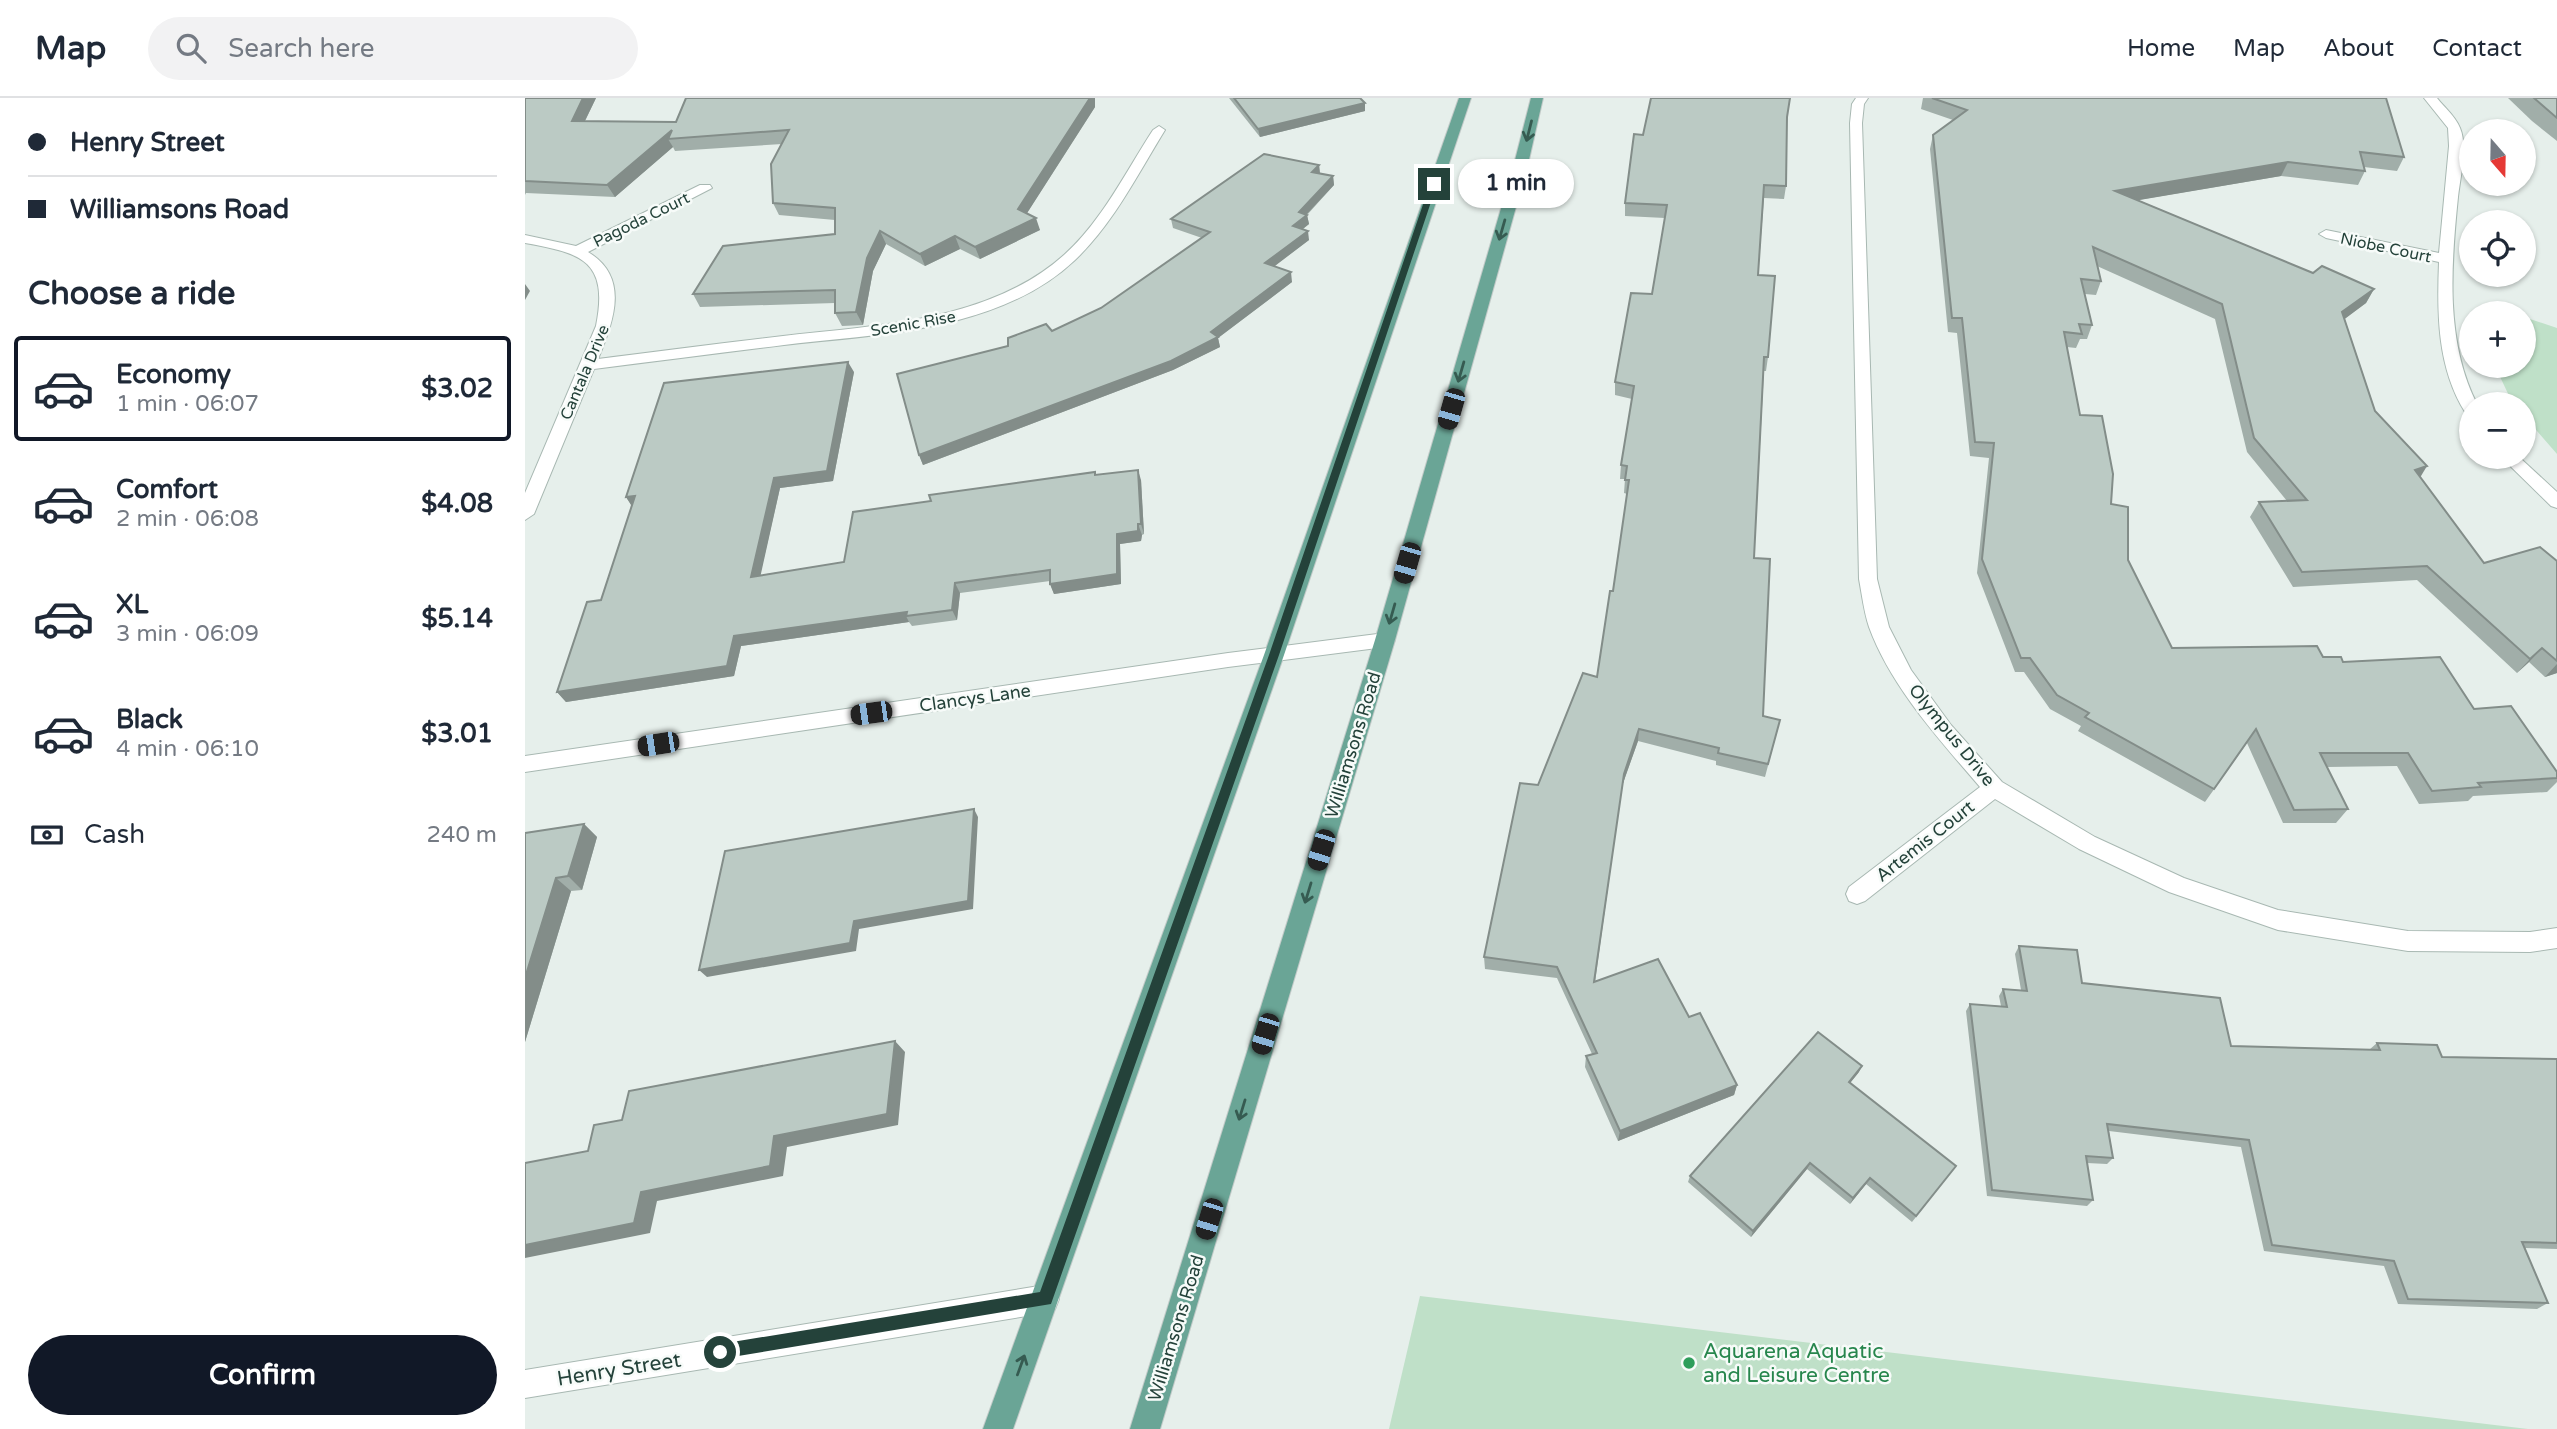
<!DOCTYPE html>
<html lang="en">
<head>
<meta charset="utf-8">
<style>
  body { margin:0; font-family:"Varela Round",sans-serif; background:#f2f2f3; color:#1f2937; height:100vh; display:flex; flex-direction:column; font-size:26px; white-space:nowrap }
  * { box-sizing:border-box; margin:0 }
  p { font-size:23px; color:#747a83 }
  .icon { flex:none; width:38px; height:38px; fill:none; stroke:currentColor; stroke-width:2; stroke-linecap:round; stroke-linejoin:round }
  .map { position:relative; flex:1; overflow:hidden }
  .sheet { display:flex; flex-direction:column; background:#fff; width:525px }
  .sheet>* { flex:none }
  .guide { display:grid; align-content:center; height:154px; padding:0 28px; background:#fff }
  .needle { width:46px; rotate:160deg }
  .tools { position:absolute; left:1934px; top:21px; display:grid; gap:14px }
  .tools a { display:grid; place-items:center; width:77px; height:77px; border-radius:50%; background:#fff; box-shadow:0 2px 5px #0004; font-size:35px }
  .end { position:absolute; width:32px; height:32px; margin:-16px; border:9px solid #24423a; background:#fff; box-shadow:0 0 0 4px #fff }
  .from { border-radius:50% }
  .bubble { position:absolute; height:49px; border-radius:24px; background:#fff; box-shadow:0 2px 5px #0004; font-size:23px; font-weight:700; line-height:49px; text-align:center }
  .car { position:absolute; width:21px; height:42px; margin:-21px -10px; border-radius:9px; box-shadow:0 0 5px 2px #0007; background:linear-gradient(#222 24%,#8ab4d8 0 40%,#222 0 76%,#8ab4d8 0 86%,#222 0) }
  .guide b { display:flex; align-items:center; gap:24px; height:66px; font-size:26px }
  .guide b+b { border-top:2px solid #e0e1e3 }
  .guide i { width:18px; height:18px; background:#1f2937 }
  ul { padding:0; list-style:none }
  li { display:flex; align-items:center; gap:21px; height:105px; margin:0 14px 10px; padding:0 14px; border:4px solid transparent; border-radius:7px }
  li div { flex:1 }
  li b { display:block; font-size:26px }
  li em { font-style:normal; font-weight:700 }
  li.selected { border-color:#111827 }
  li>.icon { width:63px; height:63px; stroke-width:1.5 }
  h2 { padding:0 28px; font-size:32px; line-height:84px }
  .pay { display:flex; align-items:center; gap:18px; height:77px; padding:0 28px; font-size:26px }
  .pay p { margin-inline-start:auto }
  .action { display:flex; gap:14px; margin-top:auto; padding:14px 28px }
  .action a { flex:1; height:80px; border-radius:42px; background:#111827; color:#fff; font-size:28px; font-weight:700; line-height:80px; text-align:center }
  header { display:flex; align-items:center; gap:42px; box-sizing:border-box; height:98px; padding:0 35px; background:#fff; border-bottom:2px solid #e0e1e3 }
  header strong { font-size:33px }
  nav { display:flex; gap:38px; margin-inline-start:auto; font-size:24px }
  .search { width:490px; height:63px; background:#f2f2f3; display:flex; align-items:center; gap:18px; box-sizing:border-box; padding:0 24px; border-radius:38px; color:#747a83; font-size:26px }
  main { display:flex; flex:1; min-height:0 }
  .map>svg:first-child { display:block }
  .green { fill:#bfe0c8 }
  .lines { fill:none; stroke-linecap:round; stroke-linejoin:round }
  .minor-casing { stroke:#a8b8b2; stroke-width:2 }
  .major-casing { stroke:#c2cac8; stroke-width:2 }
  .minor { fill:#fff; fill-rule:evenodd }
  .major { fill:#6aa596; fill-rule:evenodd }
  .wall { fill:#a1aea9 }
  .shaded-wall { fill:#838d89 }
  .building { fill:#bbcac4; stroke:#838d89; stroke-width:2 }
  .oneway { stroke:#365b51 }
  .route { fill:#24423a }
  .leisure-dot { fill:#2e9e5b; stroke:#f7fbf9; stroke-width:2.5 }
  .labels { text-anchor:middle; stroke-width:5; stroke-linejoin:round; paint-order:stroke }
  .far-street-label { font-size:16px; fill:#24423a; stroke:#f7fbf9 }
  .street-label { font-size:18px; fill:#24423a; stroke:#f7fbf9 }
  .near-leisure-label { font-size:21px; fill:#27864d; stroke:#f7fbf9; text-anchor:start }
  .near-street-label { font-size:21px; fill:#24423a; stroke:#f7fbf9 }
</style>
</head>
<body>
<header>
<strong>Map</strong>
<div class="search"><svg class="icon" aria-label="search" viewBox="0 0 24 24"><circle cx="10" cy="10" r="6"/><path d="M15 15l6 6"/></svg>Search here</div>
<nav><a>Home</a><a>Map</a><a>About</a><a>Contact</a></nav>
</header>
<main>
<section class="sheet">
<div class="guide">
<b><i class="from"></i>Henry Street</b>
<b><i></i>Williamsons Road</b>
</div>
<h2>Choose a ride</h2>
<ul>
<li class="selected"><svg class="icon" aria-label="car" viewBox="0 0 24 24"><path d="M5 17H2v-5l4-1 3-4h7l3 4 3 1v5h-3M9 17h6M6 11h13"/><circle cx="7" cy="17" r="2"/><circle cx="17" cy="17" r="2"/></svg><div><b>Economy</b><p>1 min · 06:07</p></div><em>$3.02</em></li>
<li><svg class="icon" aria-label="car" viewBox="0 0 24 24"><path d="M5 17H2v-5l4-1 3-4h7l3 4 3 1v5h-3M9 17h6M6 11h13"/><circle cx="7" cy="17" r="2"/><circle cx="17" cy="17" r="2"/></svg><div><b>Comfort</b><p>2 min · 06:08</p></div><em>$4.08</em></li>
<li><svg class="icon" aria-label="car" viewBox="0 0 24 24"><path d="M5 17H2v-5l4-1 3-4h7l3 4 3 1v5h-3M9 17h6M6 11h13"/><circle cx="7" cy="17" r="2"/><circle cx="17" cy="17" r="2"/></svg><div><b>XL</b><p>3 min · 06:09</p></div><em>$5.14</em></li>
<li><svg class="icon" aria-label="car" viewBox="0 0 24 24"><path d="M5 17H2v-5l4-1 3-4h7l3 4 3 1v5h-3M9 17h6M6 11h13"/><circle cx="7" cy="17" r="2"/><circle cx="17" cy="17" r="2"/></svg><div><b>Black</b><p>4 min · 06:10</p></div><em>$3.01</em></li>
</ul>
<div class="pay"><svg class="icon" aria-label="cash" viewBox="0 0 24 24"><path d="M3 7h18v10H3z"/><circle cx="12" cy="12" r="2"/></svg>Cash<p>240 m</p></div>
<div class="action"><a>Confirm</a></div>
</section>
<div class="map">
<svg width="2032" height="1331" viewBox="0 0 2032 1331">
  <rect width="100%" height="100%" fill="#e6efeb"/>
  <g class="green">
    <path d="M1999,219L2032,230V356L1999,318L1998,306H1990L1986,302L1970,268H1998Z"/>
    <path d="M895,1198L2003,1331H864Z"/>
  </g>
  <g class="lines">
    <defs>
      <g id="minor">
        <path d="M1331,0H1343L1339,6L1337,25L1352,481L1364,529L1386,572L1426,627L1477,684L1570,739L1659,780L1753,812L1883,833L2005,834L2032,830V850L2005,854L1883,853L1753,832L1644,794L1554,751L1470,701L1340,803L1332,806L1324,803L1321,796L1324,789L1455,689C1414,641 1366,589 1344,529C1339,514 1337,497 1334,481L1325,25L1327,6Z"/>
        <path d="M1899,0H1912C1919,9 1931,19 1935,30C1943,49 1935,80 1933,99C1926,168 1920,243 1952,306H1946V315L1940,314C1912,269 1912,215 1914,164L1801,140L1794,136L1801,132L1914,155L1924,48L1923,30Z"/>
        <path d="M634,28L640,32C613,76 588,126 550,162C475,233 355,236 259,247C195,255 132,263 69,271L9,416L0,422V395L71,228C84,163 57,155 0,145V137L51,148L175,87H185L187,90L63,154C105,179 89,223 73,261C135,253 196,245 258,238C352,227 464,224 539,157C577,123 600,75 628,32Z"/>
        <path d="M1976,359H1994L2032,394V410L2026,408Z"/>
        <path d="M860,535L867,537L870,542L867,547L860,549L703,569L0,674V658L703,555Z"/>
        <path d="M520,1187L530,1191L534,1201L530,1211L520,1215L0,1300V1272Z"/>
      </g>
      <g id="major">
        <path d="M934,0H946L759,557L488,1331H458L739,557Z"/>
        <path d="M1006,0H1018L1003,66L870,542L635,1331H605L850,542L989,66Z"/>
      </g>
    </defs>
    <use href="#minor" class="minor-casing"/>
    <use href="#major" class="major-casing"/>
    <use href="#minor" class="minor"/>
    <use href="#major" class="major"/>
  </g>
  <g class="wall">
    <path d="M0,0H71L60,23L151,24L570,9L502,115L515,132L455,161L435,151L400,168L361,146L348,173L338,227L317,228L310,215V205L175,209L168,196L310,136V122L254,117L248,105L257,46L150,53L148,49L90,99L1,95L0,97Z"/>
    <path d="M704,0H835L840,5V13L735,39Z"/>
    <path d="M1398,0H1861L1879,59L1872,73L1839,69L1840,73L1833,87L1756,78L1613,102L1788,175L1849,191L1841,205L1819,221L1850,313L1895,379L1959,465L2032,463V575L2020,579L2004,564L1992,575L1892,482L1768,489L1725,419L1734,404L1762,403L1722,354L1690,221L1572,168L1576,183L1571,197L1560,196L1567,227L1562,241H1555L1551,250L1542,249L1555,317L1603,462L1647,550L1798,559L1818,564L1949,611L2032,674V684L2022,694L1948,698L1943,703L1894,706L1872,668L1802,669L1823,711L1811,725H1758L1722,645L1680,704L1553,633L1556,628L1525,611L1499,574H1490L1452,475L1464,360L1445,358L1432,235L1423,234L1405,51L1408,37L1428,22L1396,11Z"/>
    <path d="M1983,0H2032V43L2007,23Z"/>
    <path d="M1262,19L1261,88L1259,101L1239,100L1233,177L1243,259L1241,273H1239L1229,460L1238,618L1255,622L1240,679L1191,667V663L1113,643L1097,688L1070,884L1164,919L1212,987L1209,997L1093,1043L1060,969L1061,958L1067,956L1032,880L960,871L959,859L1013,687L1072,579L1088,493L1102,396L1099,395L1100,381H1095L1096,367L1107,301L1090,297V284L1127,196L1140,120L1100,118V105L1118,37Z"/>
    <path d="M794,67L795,76L808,78L809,87L782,117L784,126L778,131L784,142L749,168L767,184L693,240L695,249L648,272L398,367L394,357L483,248L527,233L576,210L677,140L648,130L646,121Z"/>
    <path d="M329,274L308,383L255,390L235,477L319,464L406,403L571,377L616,382L619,436L617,437L616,443L595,446L596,486L529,496L525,486V483L435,495L432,522L387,528L384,524L216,548L209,578L41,604L32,594L76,502L107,408L101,399Z"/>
    <path d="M59,726L72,739L57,792L46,793L0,944V735Z"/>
    <path d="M1494,848L1557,885L1706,948L1844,952L1852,945L1917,959L2032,961V1151L2000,1150L2023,1205L2012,1211L1873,1206L1859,1168L1739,1153L1716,1049L1584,1033L1588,1060L1582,1066L1562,1065L1568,1102L1562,1108L1462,1098L1441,913L1445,906L1476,908L1474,898L1478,891L1496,892L1490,856Z"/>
    <path d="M1334,974L1325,985L1431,1068L1387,1124L1341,1086L1325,1106L1282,1071L1226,1139L1163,1084L1165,1078Z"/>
  </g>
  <g class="shaded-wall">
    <path d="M58,0H71L54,35L47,23Z"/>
    <path d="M565,0H570V9L497,123L493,111Z"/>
    <path d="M840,5V13L735,39L733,31Z"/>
    <path d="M147,32L143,41L148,49L90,99L82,87Z"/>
    <path d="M1763,64L1756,78L1585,107L1590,93Z"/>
    <path d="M794,67L795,76L787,74Z"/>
    <path d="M808,78L809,87L779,119L782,117L784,126L770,137L768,128L774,114Z"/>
    <path d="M511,120L515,132L455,161L450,149Z"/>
    <path d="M355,133L361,146L348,173L338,227L331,214L342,160Z"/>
    <path d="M783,133L784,142L742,174L740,165Z"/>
    <path d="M430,138L435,151L400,168L395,156Z"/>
    <path d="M766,174L767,184L693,240L695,249L648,272L398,367L394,357L686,234Z"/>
    <path d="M0,186L5,193L0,202Z"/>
    <path d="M1849,191L1841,205L1809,229L1817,214Z"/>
    <path d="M323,264L329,274L308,383L255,390L233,489L226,479L249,380Z"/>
    <path d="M1902,368L1893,383L1890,372Z"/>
    <path d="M613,372L616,382L619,436L616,426Z"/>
    <path d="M110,398L108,410L101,399Z"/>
    <path d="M613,426L617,437L616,443L595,446L596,486L529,496L525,486L592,436Z"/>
    <path d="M430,485L435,495L432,522L427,512Z"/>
    <path d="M382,514L381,518L384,524L216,548L209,578L41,604L32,594L209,538Z"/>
    <path d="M2017,550L2004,564L1992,575L2005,561Z"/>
    <path d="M2032,566V575L2020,579Z"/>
    <path d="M1114,631L1113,643L1097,688L1068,895L1099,676Z"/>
    <path d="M449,711L453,719L448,811L334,831L331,853L182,879L174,872L329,823Z"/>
    <path d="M59,726L72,739L57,792L43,778Z"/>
    <path d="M31,780L46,793L0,944V880Z"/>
    <path d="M370,943L380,954L373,1027L262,1049L258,1078L132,1103L125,1135L0,1160V1147L116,1094L249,1038Z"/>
    <path d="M1337,968L1334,974L1321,990L1324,984Z"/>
    <path d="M1212,987L1209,997L1093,1043L1095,1033Z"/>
    <path d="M1285,1065L1282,1071L1226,1139L1228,1133Z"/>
    <path d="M1345,1080L1341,1086L1325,1106L1328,1100Z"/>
  </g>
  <g class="building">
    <path d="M0,0H58L47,23L151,24L161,0H565L493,111L511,120L450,149L430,138L395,156L355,133L342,160L331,214L310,215V192L168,196L198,148L310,136V110L248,105L246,66L264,32L143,41L147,32L82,87L0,83Z"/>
    <path d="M709,0H835L840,5L733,31Z"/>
    <path d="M1126,0H1265L1262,19L1261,88L1239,87L1233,177L1250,178L1243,259H1239L1229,460L1245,461L1238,618L1255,622L1243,666L1193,655L1194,650L1114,631L1099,676L1069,884L1133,861L1164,919L1175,915L1212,987L1095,1033L1061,958L1072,955L1032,869L959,859L995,685L1013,687L1058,575L1072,579L1085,493H1088L1104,382H1100L1102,368L1096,367L1109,288L1090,284L1106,195L1127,196L1142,107L1100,105L1109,36L1118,37Z"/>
    <path d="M1407,0H1861L1879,59L1835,54L1840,73L1763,64L1590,93L1788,175L1797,168L1849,191L1817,214L1850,313L1902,368L1890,372L1959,465L2015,449L2032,463V563L2017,550L2005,561L1902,468L1777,474L1734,404L1782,402L1729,340L1697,206L1568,149L1576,183L1556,181L1567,227L1554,226L1557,236L1539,234L1555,317L1577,318L1588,376L1586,406L1603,409V462L1647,550L1792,548L1798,559H1816L1818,564L1915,559L1949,611L1986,608L2032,674V680L1953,685L1956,689L1907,693L1883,655H1795L1823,711L1769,712L1731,631L1689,691L1560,619L1564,615L1532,597L1505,560H1496L1457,461L1469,345L1450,344L1437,220H1427L1408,37L1442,12Z"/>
    <path d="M2009,0H2032V20L2017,7Z"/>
    <path d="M739,56L794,67L787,74L808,78L774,114L782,117L768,128L783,133L740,165L766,174L686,234L693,239L646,263L394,357L372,276L483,248V240L521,226L527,233L576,210L685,134L646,121Z"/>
    <path d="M323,264L302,373L249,380L226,479L319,464L328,414L406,403L404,397L570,374V377L613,372L616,426H613V433L592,436V476L525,486V472L430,485L427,512L381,518L382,514L209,538L202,568L32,594L62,504L76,502L110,398L101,399L139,285Z"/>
    <path d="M449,711L443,803L329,823L325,845L174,872L200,753Z"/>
    <path d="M59,726L43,778L31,780L0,880V735Z"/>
    <path d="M1494,848L1552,852L1557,885L1695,900L1706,948L1855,952L1852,945L1912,947L1917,959L2032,961V1145L1997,1144L2023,1205L1883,1201L1869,1163L1747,1147L1724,1042L1582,1026L1588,1060L1561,1058L1568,1102L1467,1092L1445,906L1482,909L1478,891L1502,893Z"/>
    <path d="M1293,934L1337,968L1324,984L1431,1068L1391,1118L1345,1080L1328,1100L1285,1065L1228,1133L1165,1078Z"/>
    <path d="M370,943L362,1016L249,1038L245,1068L116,1094L109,1125L0,1147V1065L63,1053L69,1027L97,1022L104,993Z"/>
  </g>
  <defs><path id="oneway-shaft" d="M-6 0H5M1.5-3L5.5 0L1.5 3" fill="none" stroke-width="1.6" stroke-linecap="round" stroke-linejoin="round" transform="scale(1.75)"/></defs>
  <g class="oneway">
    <use href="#oneway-shaft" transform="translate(1004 33) rotate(104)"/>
    <use href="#oneway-shaft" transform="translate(977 132) rotate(106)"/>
    <use href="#oneway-shaft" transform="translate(936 274) rotate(106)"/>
    <use href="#oneway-shaft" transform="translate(867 516) rotate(106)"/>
    <use href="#oneway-shaft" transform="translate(783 795) rotate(107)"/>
    <use href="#oneway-shaft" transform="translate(717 1012) rotate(107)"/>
    <use href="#oneway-shaft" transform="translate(496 1267) rotate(-70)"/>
  </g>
  <path class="route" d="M909,84L912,86L754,557L526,1206L195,1261L190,1259L188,1254L190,1248L195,1246L515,1194L744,557L905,86Z"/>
  <circle class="leisure-dot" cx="1164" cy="1265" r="7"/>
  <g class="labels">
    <g class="far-street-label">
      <text transform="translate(116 121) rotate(-26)" y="6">Pagoda Court</text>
      <text transform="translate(1861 149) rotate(12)" y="6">Niobe Court</text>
      <text transform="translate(388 225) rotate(-10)" y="6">Scenic Rise</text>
      <text transform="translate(59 274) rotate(-67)" y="6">Cantala Drive</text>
    </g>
    <g class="street-label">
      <text transform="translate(450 600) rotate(-8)" y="6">Clancys Lane</text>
      <text transform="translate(1427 637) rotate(51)" y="6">Olympus Drive</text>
      <text transform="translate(828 647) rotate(-73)" y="6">Williamsons Road</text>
      <text transform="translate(1400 743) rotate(-38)" y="6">Artemis Court</text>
      <text transform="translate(651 1230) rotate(-73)" y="6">Williamsons Road</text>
    </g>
    <g class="near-leisure-label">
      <text x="1178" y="1260">Aquarena Aquatic<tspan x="1178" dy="24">and Leisure Centre</tspan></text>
    </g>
    <g class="near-street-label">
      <text transform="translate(94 1271) rotate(-9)" y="7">Henry Street</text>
    </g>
  </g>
</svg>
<div class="tools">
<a><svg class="needle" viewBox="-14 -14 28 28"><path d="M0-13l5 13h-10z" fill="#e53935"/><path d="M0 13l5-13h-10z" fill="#747a83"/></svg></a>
<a><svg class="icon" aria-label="locate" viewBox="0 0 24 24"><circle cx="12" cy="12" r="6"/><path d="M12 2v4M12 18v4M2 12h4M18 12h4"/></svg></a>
<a>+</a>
<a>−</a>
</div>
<i class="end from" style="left:195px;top:1254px"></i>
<i class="end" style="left:909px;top:86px"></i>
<div class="bubble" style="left:933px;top:61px;width:116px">1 min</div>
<i class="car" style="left:926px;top:311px;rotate:196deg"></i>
<i class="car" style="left:882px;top:465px;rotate:196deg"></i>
<i class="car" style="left:346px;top:615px;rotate:262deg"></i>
<i class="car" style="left:133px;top:646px;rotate:261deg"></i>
<i class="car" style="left:796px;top:752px;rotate:197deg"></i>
<i class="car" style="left:740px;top:936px;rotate:197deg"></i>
<i class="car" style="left:684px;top:1121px;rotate:197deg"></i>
</div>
</main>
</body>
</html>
